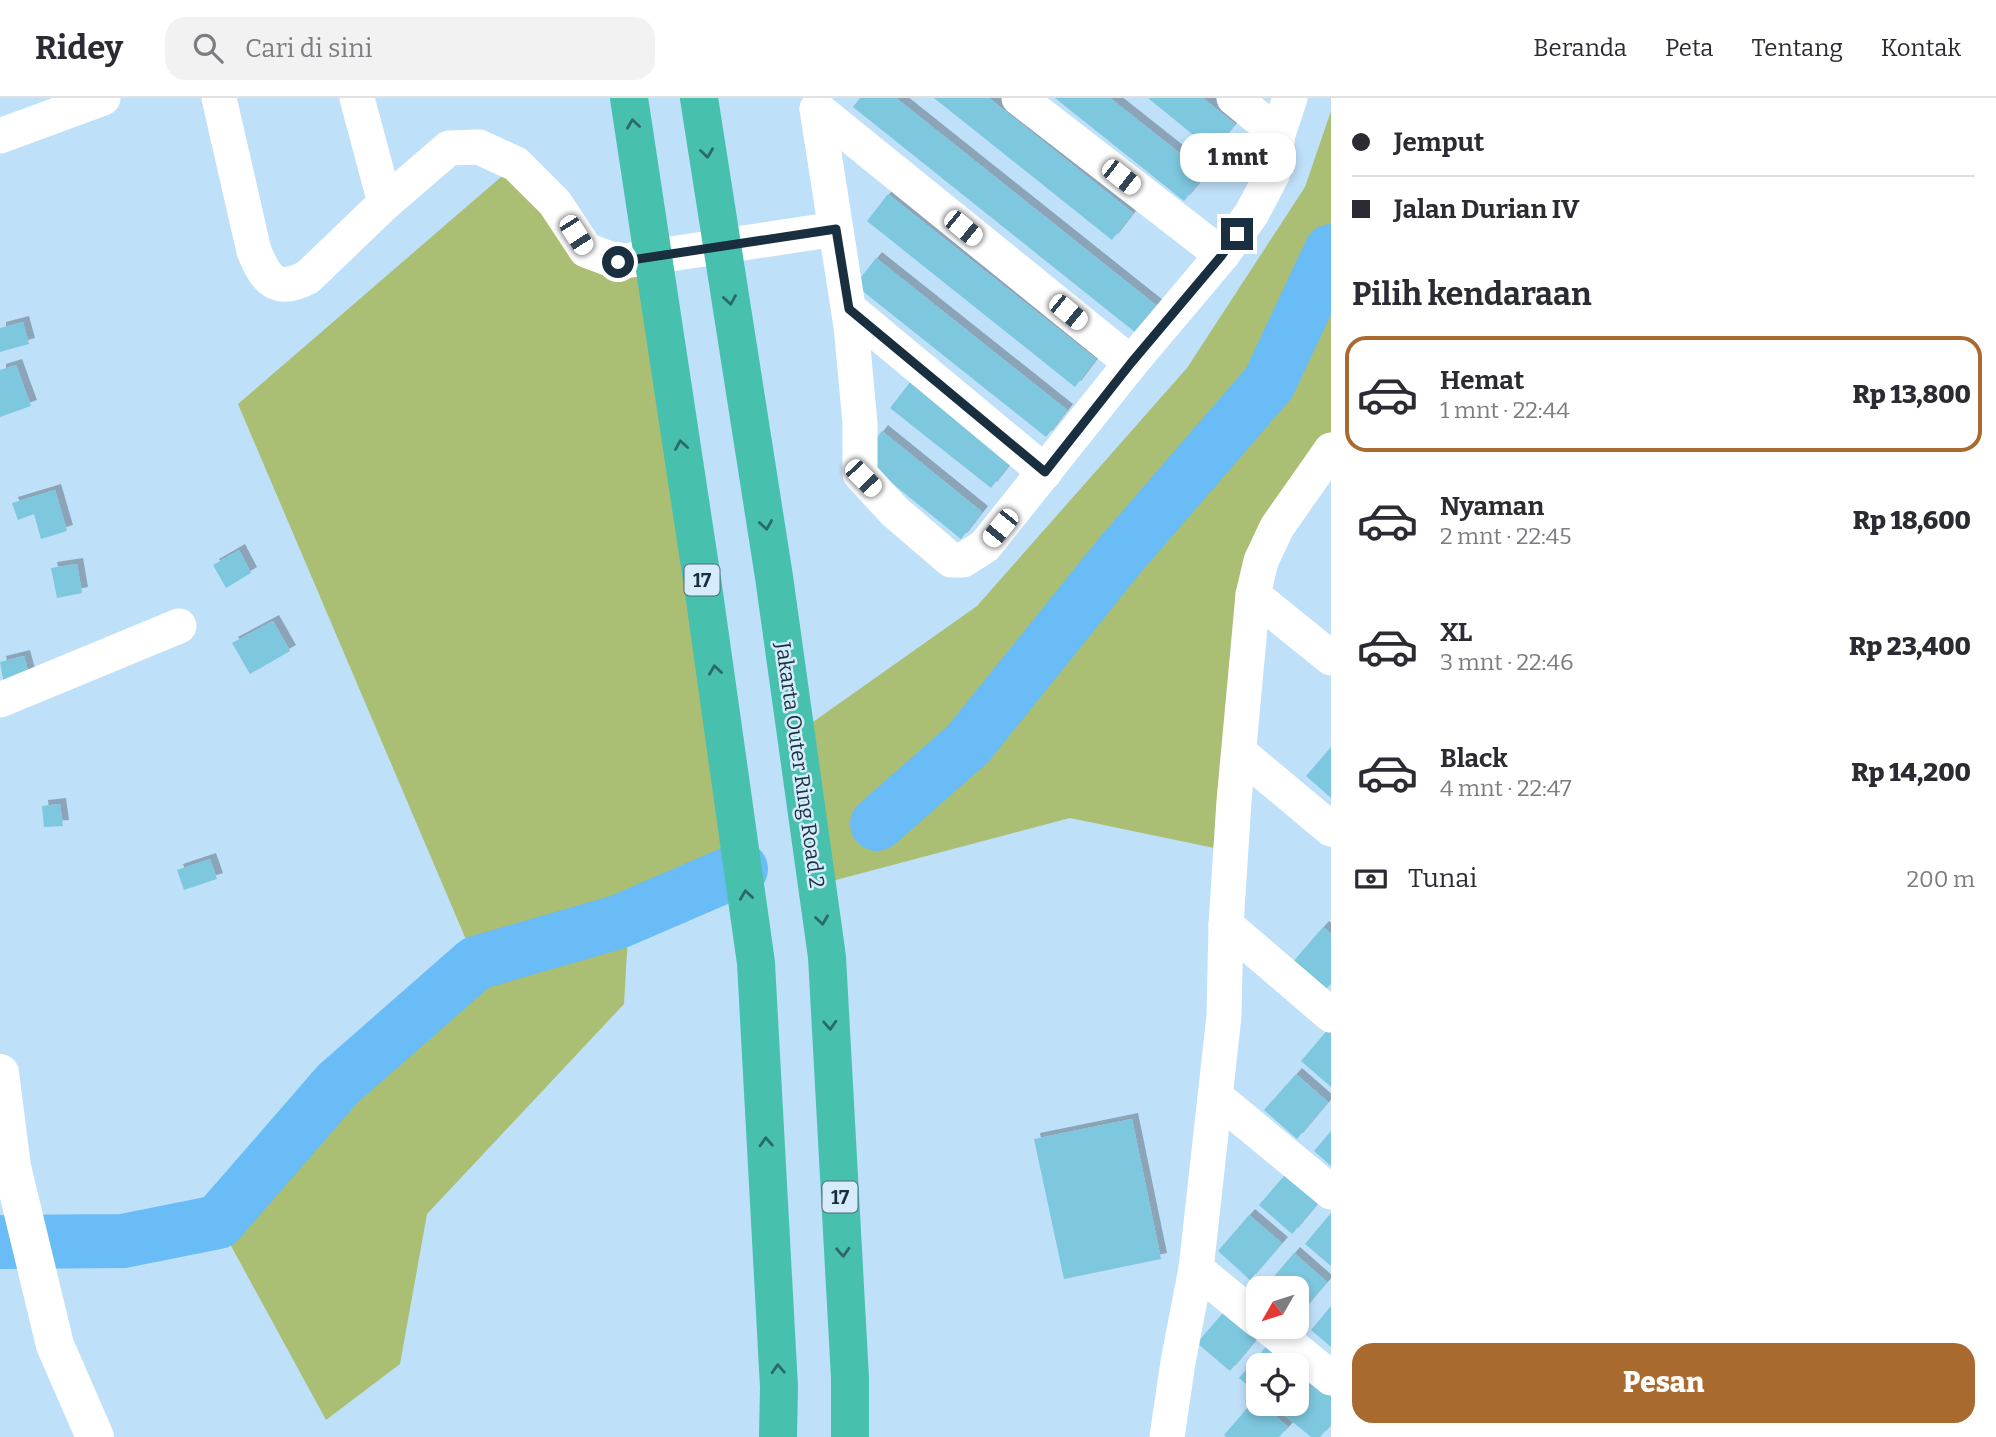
<!DOCTYPE html>
<html lang="id">
<head>
<meta charset="utf-8">
<style>
  body { margin:0; font-family:Bitter,serif; background:#f2f2f3; color:#2b2b33; height:100vh; display:flex; flex-direction:column; font-size:26px; white-space:nowrap }
  * { box-sizing:border-box; margin:0 }
  p { font-size:23px; color:#7c7c81 }
  .icon { flex:none; width:38px; height:38px; fill:none; stroke:currentColor; stroke-width:2; stroke-linecap:round; stroke-linejoin:round }
  .map { position:relative; flex:1; overflow:hidden }
  .details { display:flex; flex-direction:column; background:#fff; width:665px }
  .details>* { flex:none }
  .hud { display:grid; align-content:center; height:154px; padding:0 21px; background:#fff }
  .needle { width:46px; rotate:231deg }
  .fabs { position:absolute; left:1246px; top:1178px; display:grid; gap:14px }
  .fabs a { display:grid; place-items:center; width:63px; height:63px; border-radius:14px; background:#fff; box-shadow:0 4px 10px #0003; font-size:35px }
  .end { position:absolute; width:32px; height:32px; margin:-16px; border:9px solid #192f3f; background:#fff; box-shadow:0 0 0 4px #fff }
  .from { border-radius:50% }
  .bubble { position:absolute; height:49px; border-radius:21px; background:#fff; box-shadow:0 4px 10px #0003; font-size:23px; font-weight:800; line-height:49px; text-align:center }
  .car { position:absolute; width:21px; height:42px; margin:-21px -10px; border-radius:9px; box-shadow:0 0 5px 2px #0007; background:linear-gradient(#fff 24%,#345 0 40%,#fff 0 76%,#345 0 86%,#fff 0) }
  .hud b { display:flex; align-items:center; gap:24px; height:66px; font-size:26px }
  .hud b+b { border-top:2px solid #e1e1e2 }
  .hud i { width:18px; height:18px; background:#2b2b33 }
  ul { padding:0; list-style:none }
  li { display:flex; align-items:center; gap:21px; height:116px; margin:0 14px 10px; padding:0 7px; border:4px solid transparent; border-radius:21px }
  li div { flex:1 }
  li b { display:block; font-size:26px }
  li em { font-style:normal; font-weight:800 }
  li.current { border-color:#a96a30 }
  li>.icon { width:63px; height:63px; stroke-width:1.5 }
  h2 { padding:0 21px; font-size:32px; line-height:84px }
  .pay { display:flex; align-items:center; gap:18px; height:77px; padding:0 21px; font-size:26px }
  .pay p { margin-inline-start:auto }
  .button { display:flex; gap:14px; margin-top:auto; padding:14px 21px }
  .button a { flex:1; height:80px; border-radius:21px; background:#a96a30; color:#fff; font-size:28px; font-weight:800; line-height:80px; text-align:center }
  header { display:flex; align-items:center; gap:42px; box-sizing:border-box; height:98px; padding:0 35px; background:#fff; border-bottom:2px solid #e1e1e2 }
  header strong { font-size:33px }
  nav { display:flex; gap:38px; margin-inline-start:auto; font-size:24px }
  .search { width:490px; height:63px; background:#f2f2f3; display:flex; align-items:center; gap:18px; box-sizing:border-box; padding:0 24px; border-radius:21px; color:#7c7c81; font-size:26px }
  main { display:flex; flex:1; min-height:0 }
  .map>svg:first-child { display:block }
  .green { fill:#aabe74 }
  .lines { fill:none; stroke-linecap:round; stroke-linejoin:round }
  .river { stroke:#69bcf5; stroke-width:54 }
  .building { fill:#7dc7df; filter:url(#shadow) }
  .minor { stroke:#fff; stroke-width:35 }
  .tertiary { stroke:#fff; stroke-width:38 }
  .motorway { stroke:#47c1ae; stroke-width:38 }
  .oneway { stroke:#2b696b }
  .route { stroke:#192f3f; stroke-width:9 }
  .labels { text-anchor:middle; stroke-width:5; stroke-linejoin:round; paint-order:stroke }
  .shield { fill:#d6ecfd; stroke:#526878; stroke-width:2 }
  .shield-label { font-size:19px; font-weight:bold; fill:#192f3f }
  .street-label { font-size:21px; fill:#192f3f; stroke:#d6ecfd }
</style>
</head>
<body>
<header>
<strong>Ridey</strong>
<div class="search"><svg class="icon" aria-label="search" viewBox="0 0 24 24"><circle cx="10" cy="10" r="6"/><path d="M15 15l6 6"/></svg>Cari di sini</div>
<nav><a>Beranda</a><a>Peta</a><a>Tentang</a><a>Kontak</a></nav>
</header>
<main>
<div class="map">
<svg width="1331" height="1339" viewBox="0 0 1331 1339">
  <defs>
    <filter id="shadow"><feDropShadow dx="6" dy="-6" stdDeviation="0" flood-color="#0004"/></filter>
  </defs>
  <rect width="100%" height="100%" fill="#bfe0f9"/>
  <g class="green">
    <path d="M1331,13V348L1277,429L1224,752L1070,720L817,787L796,636L977,508L1187,270L1305,89Z"/>
    <path d="M516,66L586,152L654,162L741,771L629,820L624,906L427,1116L400,1266L326,1322L218,1124L338,986L476,865L238,306Z"/>
  </g>
  <g class="lines">
    <g class="river">
      <path d="M877,726L968,646L1121,456L1269,285L1331,153"/>
      <path d="M0,1144L123,1143L218,1124L338,986L476,865L618,824L741,771"/>
    </g>
  </g>
  <g class="building">
    <path d="M860,0H896L1157,208L1136,235L853,9Z"/>
    <path d="M934,0H989L1133,115L1112,142Z"/>
    <path d="M1055,0H1110L1206,76L1184,103Z"/>
    <path d="M1148,0H1203L1235,26L1213,53Z"/>
    <path d="M888,96L1096,261L1075,289L867,123Z"/>
    <path d="M876,160L1067,312L1046,339L855,187Z"/>
    <path d="M23,224L29,246L0,254V230Z"/>
    <path d="M16,267L31,308L0,319V272Z"/>
    <path d="M911,283L1012,363L991,390L890,310Z"/>
    <path d="M882,333L982,414L961,441L861,360Z"/>
    <path d="M55,392L67,433L41,441L34,416L18,422L12,405Z"/>
    <path d="M239,452L251,475L226,490L213,467Z"/>
    <path d="M77,466L82,495L57,500L51,470Z"/>
    <path d="M273,523L290,553L250,576L232,545Z"/>
    <path d="M24,558L30,580L4,587L0,564Z"/>
    <path d="M1331,649V700L1306,678Z"/>
    <path d="M60,706L63,728L44,729L42,708Z"/>
    <path d="M210,761L217,781L184,792L177,772Z"/>
    <path d="M1323,829L1331,836V886L1324,893L1292,865Z"/>
    <path d="M1331,928V989L1301,963Z"/>
    <path d="M1296,976L1328,1004L1297,1041L1264,1012Z"/>
    <path d="M1132,1021L1161,1161L1064,1181L1034,1041Z"/>
    <path d="M1331,1033V1068L1314,1053Z"/>
    <path d="M1290,1071L1323,1099L1292,1136L1259,1107Z"/>
    <path d="M1331,1115V1168L1305,1146Z"/>
    <path d="M1249,1117L1282,1145L1250,1182L1218,1153Z"/>
    <path d="M1294,1155L1327,1184L1297,1219V1190H1264Z"/>
    <path d="M1331,1208V1249L1311,1232Z"/>
    <path d="M1228,1209L1260,1237L1230,1273L1197,1245Z"/>
    <path d="M1270,1244L1303,1272L1297,1279V1267H1258V1296L1239,1280Z"/>
    <path d="M1314,1279L1331,1293V1326L1320,1339H1311L1283,1316L1291,1306H1297V1299Z"/>
    <path d="M1255,1301L1288,1329L1279,1339H1226L1224,1337Z"/>
  </g>
  <g class="lines">
    <g class="minor">
      <path d="M219,0L254,153C266,182 276,196 308,179L385,105L449,50L479,49L516,66L555,105L586,152L618,164L836,131"/>
      <path d="M357,0L385,105"/>
      <path d="M1019,0L1222,157"/>
      <path d="M1234,0L1278,36"/>
      <path d="M817,11L851,228L860,325V376L894,413L951,462H963L985,448L1131,265L1222,157L1252,115L1273,75L1278,36L1290,0"/>
      <path d="M817,11L1131,265"/>
      <path d="M0,38L103,0"/>
      <path d="M849,211L1045,374"/>
      <path d="M1253,497L1331,560"/>
      <path d="M0,602L179,528"/>
      <path d="M1240,655L1331,731"/>
      <path d="M1226,827L1331,917"/>
      <path d="M1216,999L1331,1094"/>
      <path d="M1196,1171L1258,1222"/>
      <path d="M1267,1228L1331,1280"/>
      <path d="M1167,1339L1178,1264L1196,1171L1224,918L1226,827L1234,703L1253,497L1261,463L1277,429L1331,352"/>
    </g>
    <path class="tertiary" d="M0,975L12,1069L55,1247L95,1339"/>
    <g class="motorway">
      <path d="M629,0L704,495L756,865L779,1289L778,1339"/>
      <path d="M699,0L774,479L827,859L850,1280V1339"/>
    </g>
  </g>
  <defs><path id="oneway-chevron" d="M-2-3.5L2.5 0L-2 3.5" fill="none" stroke-width="1.6" stroke-linecap="round" stroke-linejoin="round" transform="scale(1.75)"/></defs>
  <g class="oneway">
    <use href="#oneway-chevron" transform="translate(633 26) rotate(-98)"/>
    <use href="#oneway-chevron" transform="translate(707 55) rotate(82)"/>
    <use href="#oneway-chevron" transform="translate(730 202) rotate(81)"/>
    <use href="#oneway-chevron" transform="translate(681 347) rotate(-99)"/>
    <use href="#oneway-chevron" transform="translate(766 427) rotate(81)"/>
    <use href="#oneway-chevron" transform="translate(715 572) rotate(-98)"/>
    <use href="#oneway-chevron" transform="translate(746 797) rotate(-98)"/>
    <use href="#oneway-chevron" transform="translate(822 822) rotate(82)"/>
    <use href="#oneway-chevron" transform="translate(830 927) rotate(87)"/>
    <use href="#oneway-chevron" transform="translate(766 1044) rotate(-93)"/>
    <use href="#oneway-chevron" transform="translate(843 1154) rotate(87)"/>
    <use href="#oneway-chevron" transform="translate(778 1271) rotate(-93)"/>
  </g>
  <g class="lines">
    <path class="route" d="M618,164L836,131L849,211L1045,374L1131,265L1222,157L1237,136"/>
  </g>
  <g class="labels">
    <g class="shield">
      <rect x="684.5" y="466.5" width="35" height="31" rx="5"/>
      <rect x="822.5" y="1083.5" width="35" height="31" rx="5"/>
    </g>
    <g class="shield-label">
      <text x="702" y="489">17</text>
      <text x="840" y="1106">17</text>
    </g>
    <g class="street-label">
      <text transform="translate(800 667) rotate(82)" y="7">Jakarta Outer Ring Road 2</text>
    </g>
  </g>
</svg>
<div class="fabs">
<a><svg class="needle" viewBox="-14 -14 28 28"><path d="M0-13l5 13h-10z" fill="#e53935"/><path d="M0 13l5-13h-10z" fill="#7c7c81"/></svg></a>
<a><svg class="icon" aria-label="locate" viewBox="0 0 24 24"><circle cx="12" cy="12" r="6"/><path d="M12 2v4M12 18v4M2 12h4M18 12h4"/></svg></a>
</div>
<i class="end from" style="left:618px;top:164px"></i>
<i class="end" style="left:1237px;top:136px"></i>
<div class="bubble" style="left:1180px;top:35px;width:116px">1 mnt</div>
<i class="car" style="left:1121px;top:79px;rotate:128deg"></i>
<i class="car" style="left:963px;top:130px;rotate:129deg"></i>
<i class="car" style="left:576px;top:137px;rotate:147deg"></i>
<i class="car" style="left:1068px;top:214px;rotate:129deg"></i>
<i class="car" style="left:863px;top:380px;rotate:136deg"></i>
<i class="car" style="left:1000px;top:430px;rotate:219deg"></i>
</div>
<section class="details">
<div class="hud">
<b><i class="from"></i>Jemput</b>
<b><i></i>Jalan Durian IV</b>
</div>
<h2>Pilih kendaraan</h2>
<ul>
<li class="current"><svg class="icon" aria-label="car" viewBox="0 0 24 24"><path d="M5 17H2v-5l4-1 3-4h7l3 4 3 1v5h-3M9 17h6M6 11h13"/><circle cx="7" cy="17" r="2"/><circle cx="17" cy="17" r="2"/></svg><div><b>Hemat</b><p>1 mnt · 22:44</p></div><em>Rp 13,800</em></li>
<li><svg class="icon" aria-label="car" viewBox="0 0 24 24"><path d="M5 17H2v-5l4-1 3-4h7l3 4 3 1v5h-3M9 17h6M6 11h13"/><circle cx="7" cy="17" r="2"/><circle cx="17" cy="17" r="2"/></svg><div><b>Nyaman</b><p>2 mnt · 22:45</p></div><em>Rp 18,600</em></li>
<li><svg class="icon" aria-label="car" viewBox="0 0 24 24"><path d="M5 17H2v-5l4-1 3-4h7l3 4 3 1v5h-3M9 17h6M6 11h13"/><circle cx="7" cy="17" r="2"/><circle cx="17" cy="17" r="2"/></svg><div><b>XL</b><p>3 mnt · 22:46</p></div><em>Rp 23,400</em></li>
<li><svg class="icon" aria-label="car" viewBox="0 0 24 24"><path d="M5 17H2v-5l4-1 3-4h7l3 4 3 1v5h-3M9 17h6M6 11h13"/><circle cx="7" cy="17" r="2"/><circle cx="17" cy="17" r="2"/></svg><div><b>Black</b><p>4 mnt · 22:47</p></div><em>Rp 14,200</em></li>
</ul>
<div class="pay"><svg class="icon" aria-label="cash" viewBox="0 0 24 24"><path d="M3 7h18v10H3z"/><circle cx="12" cy="12" r="2"/></svg>Tunai<p>200 m</p></div>
<div class="button"><a>Pesan</a></div>
</section>
</main>
</body>
</html>
